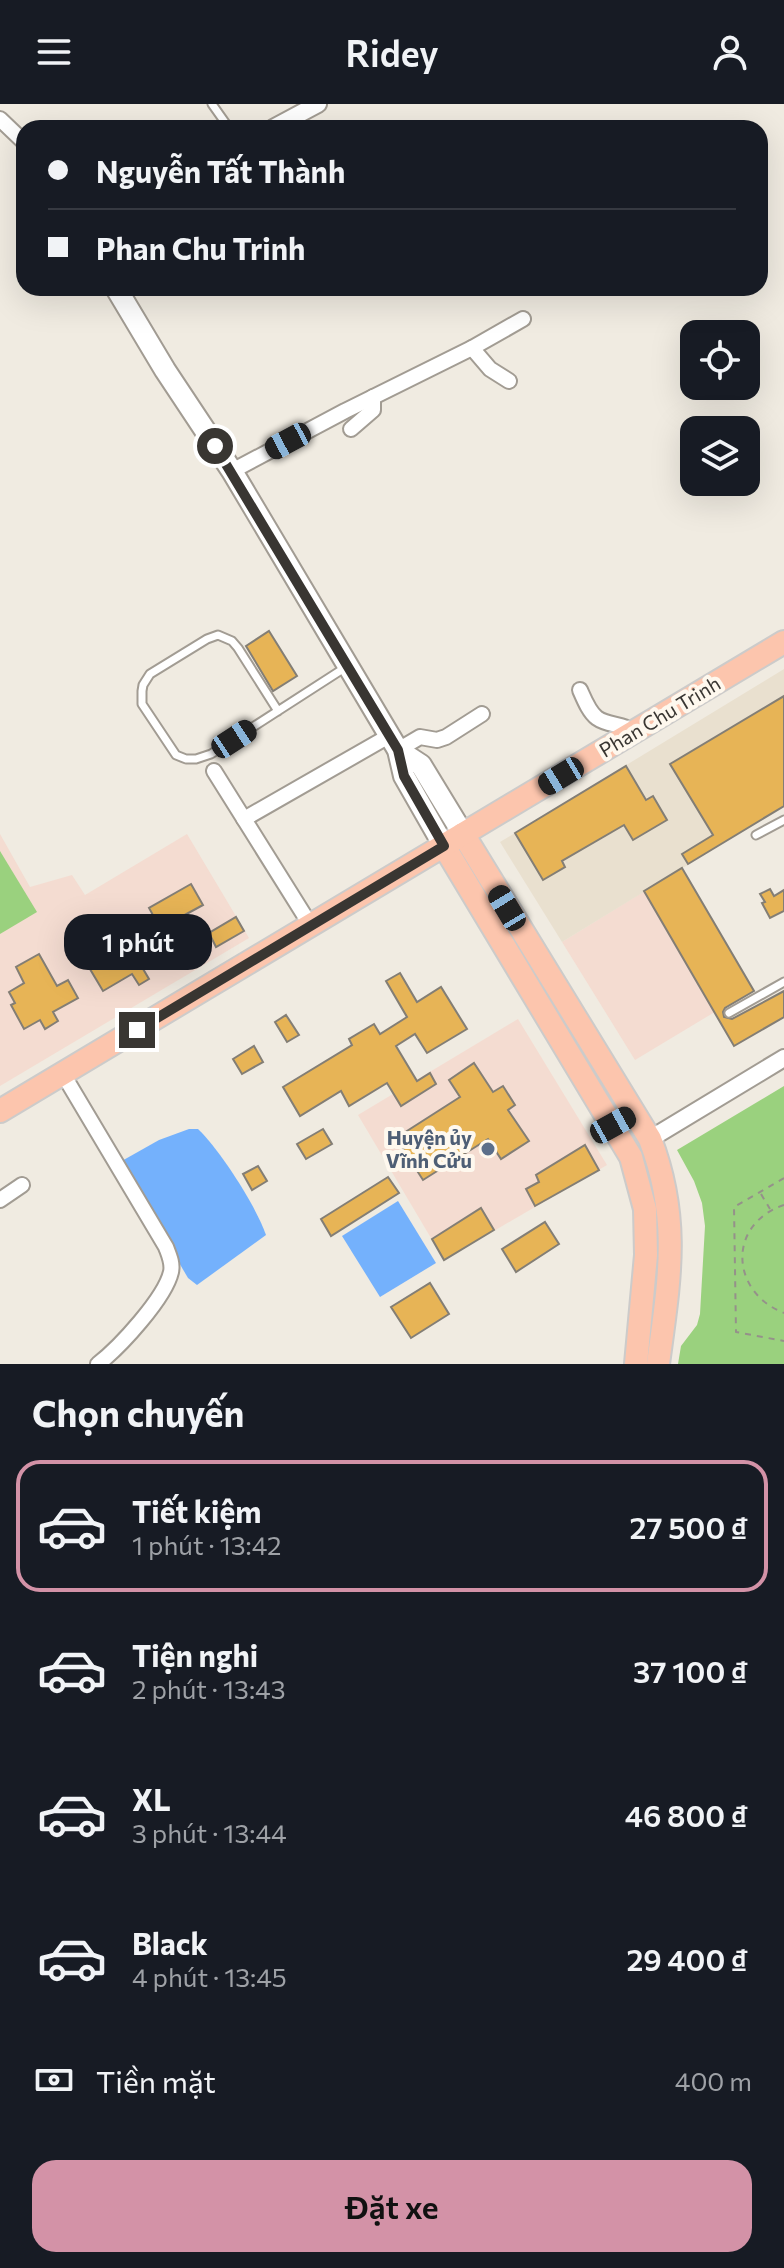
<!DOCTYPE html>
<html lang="vi">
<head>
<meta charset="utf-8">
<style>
  body { margin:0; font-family:Commissioner,sans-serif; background:#242831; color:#f1f3f6; height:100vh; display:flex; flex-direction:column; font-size:30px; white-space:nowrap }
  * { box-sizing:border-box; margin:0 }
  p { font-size:26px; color:#9ea1a6 }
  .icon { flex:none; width:44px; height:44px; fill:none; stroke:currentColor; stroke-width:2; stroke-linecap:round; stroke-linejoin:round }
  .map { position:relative; height:1260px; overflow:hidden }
  .drawer { display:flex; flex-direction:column; background:#171b24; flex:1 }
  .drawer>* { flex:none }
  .hud { position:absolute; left:16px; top:16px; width:752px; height:176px; border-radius:24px; box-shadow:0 8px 32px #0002; display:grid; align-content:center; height:176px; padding:0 32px; background:#171b24 }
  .tools { position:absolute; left:680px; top:216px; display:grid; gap:16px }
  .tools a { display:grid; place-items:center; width:80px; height:80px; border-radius:16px; background:#171b24; box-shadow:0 8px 32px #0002; font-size:40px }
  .end { position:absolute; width:36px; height:36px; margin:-18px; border:10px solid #393632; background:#fff; box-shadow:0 0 0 4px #fff }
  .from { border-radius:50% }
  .bubble { position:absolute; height:56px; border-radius:24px; background:#171b24; box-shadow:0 8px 32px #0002; font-size:26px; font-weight:600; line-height:56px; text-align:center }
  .car { position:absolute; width:24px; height:48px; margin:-24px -12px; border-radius:10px; box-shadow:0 0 6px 2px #0007; background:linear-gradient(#222 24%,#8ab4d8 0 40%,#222 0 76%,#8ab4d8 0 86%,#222 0) }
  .hud b { display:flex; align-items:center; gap:28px; height:76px; font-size:30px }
  .hud b+b { border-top:2px solid #363941 }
  .hud i { width:20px; height:20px; background:#f1f3f6 }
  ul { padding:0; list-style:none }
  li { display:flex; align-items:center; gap:24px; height:132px; margin:0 16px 12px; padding:0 16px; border:4px solid transparent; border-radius:24px }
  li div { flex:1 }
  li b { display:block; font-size:30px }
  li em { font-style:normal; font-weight:600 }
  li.selected { border-color:#d392a7 }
  li>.icon { width:72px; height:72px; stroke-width:1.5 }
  h2 { padding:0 32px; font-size:36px; line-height:96px }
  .pay { display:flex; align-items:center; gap:20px; height:88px; padding:0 32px; font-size:30px }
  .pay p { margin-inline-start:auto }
  .cta { display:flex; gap:16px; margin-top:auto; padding:16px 32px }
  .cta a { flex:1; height:92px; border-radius:24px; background:#d392a7; color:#111; font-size:32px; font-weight:600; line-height:92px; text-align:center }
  header { display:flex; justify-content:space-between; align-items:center; height:104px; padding:0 32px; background:#171b24; font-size:36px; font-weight:600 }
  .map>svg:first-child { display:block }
  .commercial { fill:#f4dcd1 }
  .built { fill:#e9e0cf }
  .green { fill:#9ad17e }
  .water { fill:#74b1fc }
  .building { fill:#e7b456; stroke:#837e75; stroke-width:2 }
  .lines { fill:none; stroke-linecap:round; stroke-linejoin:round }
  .service-casing { stroke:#a29c93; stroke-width:11 }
  .minor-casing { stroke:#a29c93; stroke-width:18 }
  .tertiary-casing { stroke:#a29c93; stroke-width:20 }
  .secondary-casing { stroke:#a29c93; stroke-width:24 }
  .primary-casing { stroke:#cccbca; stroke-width:26 }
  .path { stroke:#95918a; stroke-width:2; stroke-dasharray:6 6; stroke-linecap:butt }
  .service { stroke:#fff; stroke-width:7 }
  .minor { stroke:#fff; stroke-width:14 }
  .tertiary { stroke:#fff; stroke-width:16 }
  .secondary { stroke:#fff; stroke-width:20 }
  .primary { stroke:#fcc5ad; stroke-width:22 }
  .route { stroke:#393632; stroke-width:10 }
  .service-dot { fill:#5c6f8a; stroke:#fef8ee; stroke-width:3 }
  .labels { text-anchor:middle; stroke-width:8; stroke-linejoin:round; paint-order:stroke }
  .street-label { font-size:20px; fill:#393632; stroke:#fef8ee }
  .service-label { font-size:20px; font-weight:bold; fill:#4e5e75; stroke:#fef8ee; text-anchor:end }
</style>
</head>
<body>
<header><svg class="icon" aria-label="menu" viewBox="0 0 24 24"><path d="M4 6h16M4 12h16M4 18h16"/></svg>Ridey<svg class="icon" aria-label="person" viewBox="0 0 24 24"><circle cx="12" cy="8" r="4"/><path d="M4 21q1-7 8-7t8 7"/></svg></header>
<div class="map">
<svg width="784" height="1260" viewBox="0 0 784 1260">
  <rect width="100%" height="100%" fill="#f0ebe1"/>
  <g class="commercial">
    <path d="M0,730L30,783L72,771L85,791L187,730L249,834L0,982Z"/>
    <path d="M682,764L753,885L635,956L562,838Z"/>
    <path d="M518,915L607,1061L444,1156L358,1011Z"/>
  </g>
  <path class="built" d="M784,565V702L562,838L500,738Z"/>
  <g class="green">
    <path d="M0,747L37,808L0,830Z"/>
    <path d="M784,982V1260H678L681,1242L697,1221L700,1210L705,1122L702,1099L694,1077L677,1046Z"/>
  </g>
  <g class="water">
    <path d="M189,1025H198C220,1046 256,1102 266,1131L197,1181L188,1174L120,1058L159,1036Z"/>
    <path d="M398,1097L436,1159L380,1193L342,1132Z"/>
  </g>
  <g class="building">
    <path d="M269,527L297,572L273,587L246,542Z"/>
    <path d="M784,592V702L688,760L682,750L713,731L670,660Z"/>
    <path d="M626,662L646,696L653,692L667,716L633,736L624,721L562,757L565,763L543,776L515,729Z"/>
    <path d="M682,764L754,887L725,904L723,908L724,913L732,915L784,887V913L734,942L644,787Z"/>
    <path d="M191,780L203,801L181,813L193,833L173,845L167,835L136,853L149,875L139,881L132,870L103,887L87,860L158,820L149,804Z"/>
    <path d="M770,785L774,792L784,786V807L770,814L762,799L765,798L760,790Z"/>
    <path d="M236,813L244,827L216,843L209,829Z"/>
    <path d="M39,850L57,882L68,876L78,894L53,908L58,917L45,925L40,916L24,925L11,901L15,899L9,888L24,879L16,863Z"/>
    <path d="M400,869L417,898L441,883L467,925L427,949L415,930L396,942L417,977L430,969L436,980L401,1002L387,979L349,1002L341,987L300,1012L283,983L352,941L349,935L374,920L380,930L407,913L386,877Z"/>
    <path d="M286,911L299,931L287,938L275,918Z"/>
    <path d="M254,942L263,958L242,970L233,955Z"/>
    <path d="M474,959L493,988L503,982L515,1001L508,1006L529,1037L501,1055L488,1035L423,1076L396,1034L460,993L449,976Z"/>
    <path d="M323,1025L332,1040L306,1055L297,1040Z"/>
    <path d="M585,1041L599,1066L535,1102L526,1085L539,1078L536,1071Z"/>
    <path d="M258,1062L267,1077L252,1086L243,1070Z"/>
    <path d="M388,1073L399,1089L331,1132L321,1115Z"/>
    <path d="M481,1104L494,1126L444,1156L432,1135Z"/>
    <path d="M545,1118L559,1140L516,1168L502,1145Z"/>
    <path d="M430,1179L449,1210L411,1234L391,1203Z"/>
  </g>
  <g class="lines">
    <defs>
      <g id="service">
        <path d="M212,0L229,24"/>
        <path d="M278,607L238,544L232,537L218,531L207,535L150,570L143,581L142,587V600L176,651L186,655H196L211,650L346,563"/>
        <path d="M756,731L784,716"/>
        <path d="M729,909L784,878"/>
      </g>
      <g id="minor">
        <path d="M0,15L24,38"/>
        <path d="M472,244L490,265L509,277"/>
        <path d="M351,325L373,306V293"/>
        <path d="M232,367L345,307L472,244L523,215"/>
        <path d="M580,586C584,595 589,608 597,614C608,622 622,619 635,628"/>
        <path d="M398,646L420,633L437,636L446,633L482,610"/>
        <path d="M214,667L311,822"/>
        <path d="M244,715L389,632"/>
        <path d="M63,970L166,1143C169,1151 173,1159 171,1168C165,1194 120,1243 98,1260"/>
        <path d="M0,1096L22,1081"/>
      </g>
      <g id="tertiary">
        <path d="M273,24L318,0"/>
        <path d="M650,1035L784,954"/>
      </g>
      <g id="secondary">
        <path d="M116,184L165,266L232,367L398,646L404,672L444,742"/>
        <path d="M398,646L421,661L463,730"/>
      </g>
      <g id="primary">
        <path d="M463,730L650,1035C681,1116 669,1177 658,1260"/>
        <path d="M444,742L631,1053L645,1105L646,1151L636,1260"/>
        <path d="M0,1007L784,538"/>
      </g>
    </defs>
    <use href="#service" class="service-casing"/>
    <use href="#minor" class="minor-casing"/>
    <use href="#tertiary" class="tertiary-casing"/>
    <use href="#secondary" class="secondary-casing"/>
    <use href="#primary" class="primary-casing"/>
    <g class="path">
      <path d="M784,1074L734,1103L736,1228L784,1237"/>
      <path d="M761,1090L770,1105"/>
      <path d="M784,1101C727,1120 730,1188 784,1209"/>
    </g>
    <use href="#service" class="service"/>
    <use href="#minor" class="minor"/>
    <use href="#tertiary" class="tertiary"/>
    <use href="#secondary" class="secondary"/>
    <use href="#primary" class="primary"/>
  </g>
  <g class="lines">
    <path class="route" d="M137,926L444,742L404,672L398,646L215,342"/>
  </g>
  <circle class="service-dot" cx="488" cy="1045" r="8"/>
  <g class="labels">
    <g class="street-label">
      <text transform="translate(660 613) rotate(-31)" y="7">Phan Chu Trinh</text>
    </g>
    <g class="service-label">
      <text x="472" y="1041">Huyện ủy<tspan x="472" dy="23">Vĩnh Cửu</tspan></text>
    </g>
  </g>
</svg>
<div class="tools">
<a><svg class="icon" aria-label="locate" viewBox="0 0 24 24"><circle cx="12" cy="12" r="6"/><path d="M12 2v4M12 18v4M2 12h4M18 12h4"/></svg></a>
<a><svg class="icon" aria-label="layers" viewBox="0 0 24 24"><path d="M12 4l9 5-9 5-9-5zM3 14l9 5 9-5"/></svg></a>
</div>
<i class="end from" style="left:215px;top:342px"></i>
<i class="end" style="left:137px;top:926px"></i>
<div class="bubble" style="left:64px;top:810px;width:148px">1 phút</div>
<i class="car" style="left:288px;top:337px;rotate:242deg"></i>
<i class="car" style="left:234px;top:635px;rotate:57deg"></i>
<i class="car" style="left:561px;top:672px;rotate:239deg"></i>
<i class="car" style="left:507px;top:804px;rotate:329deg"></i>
<i class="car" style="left:613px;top:1021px;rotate:61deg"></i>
<div class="hud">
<b><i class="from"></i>Nguyễn Tất Thành</b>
<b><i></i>Phan Chu Trinh</b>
</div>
</div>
<section class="drawer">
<h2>Chọn chuyến</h2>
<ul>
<li class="selected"><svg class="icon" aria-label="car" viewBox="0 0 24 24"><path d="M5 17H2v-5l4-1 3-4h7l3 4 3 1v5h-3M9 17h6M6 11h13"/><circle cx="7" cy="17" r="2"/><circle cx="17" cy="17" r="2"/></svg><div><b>Tiết kiệm</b><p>1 phút · 13:42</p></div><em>27 500 ₫</em></li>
<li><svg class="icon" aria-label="car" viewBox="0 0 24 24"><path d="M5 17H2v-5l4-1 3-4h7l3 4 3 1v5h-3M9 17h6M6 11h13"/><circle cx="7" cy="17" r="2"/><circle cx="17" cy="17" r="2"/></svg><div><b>Tiện nghi</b><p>2 phút · 13:43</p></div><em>37 100 ₫</em></li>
<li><svg class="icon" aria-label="car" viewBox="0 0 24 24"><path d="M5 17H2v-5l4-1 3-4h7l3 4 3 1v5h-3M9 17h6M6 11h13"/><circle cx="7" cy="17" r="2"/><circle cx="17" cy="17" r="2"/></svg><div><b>XL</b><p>3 phút · 13:44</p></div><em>46 800 ₫</em></li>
<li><svg class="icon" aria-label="car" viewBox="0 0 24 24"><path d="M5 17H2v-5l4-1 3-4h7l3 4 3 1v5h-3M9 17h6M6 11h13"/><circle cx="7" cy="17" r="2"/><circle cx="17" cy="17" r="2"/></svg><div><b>Black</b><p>4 phút · 13:45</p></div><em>29 400 ₫</em></li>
</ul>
<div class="pay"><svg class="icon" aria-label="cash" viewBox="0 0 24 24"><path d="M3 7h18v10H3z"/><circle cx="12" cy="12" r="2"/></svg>Tiền mặt<p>400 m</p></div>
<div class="cta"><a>Đặt xe</a></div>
</section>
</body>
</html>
